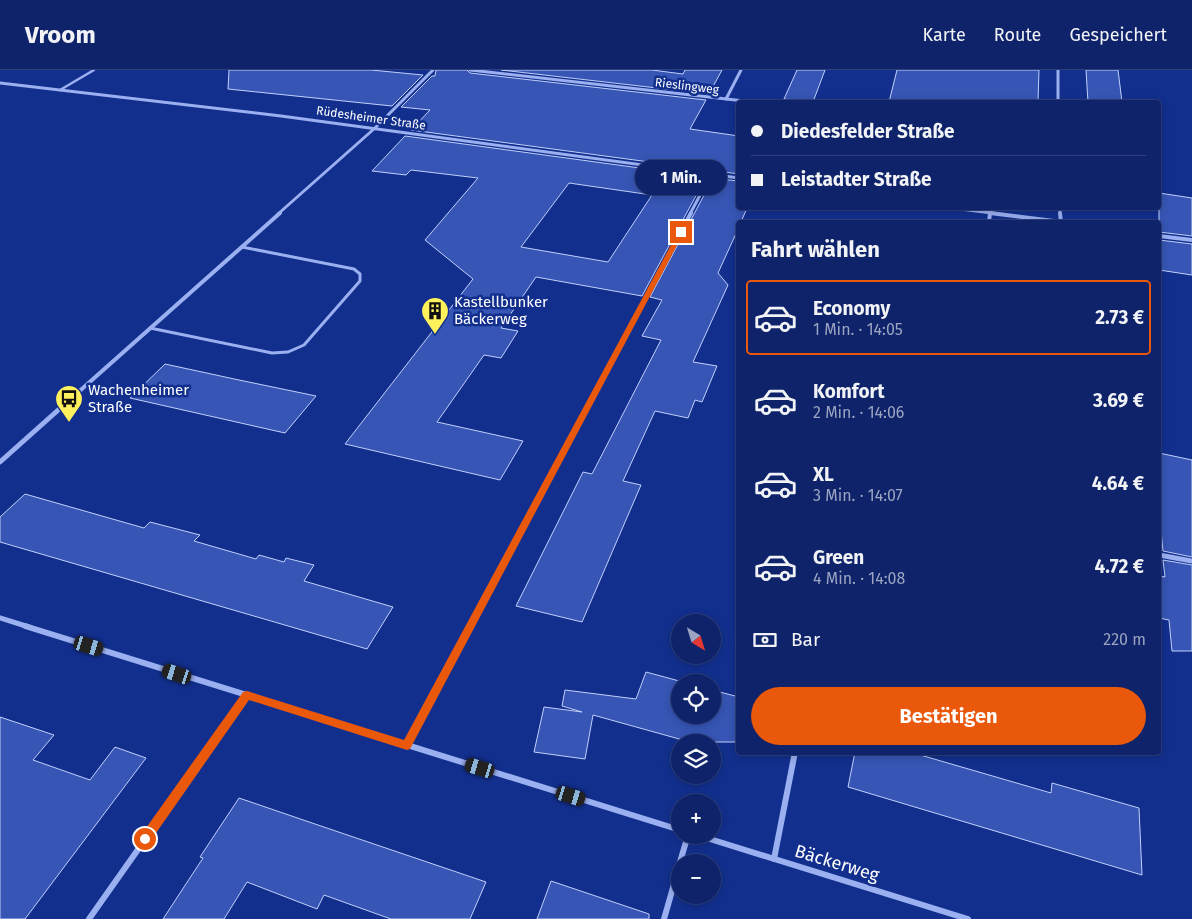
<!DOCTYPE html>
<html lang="de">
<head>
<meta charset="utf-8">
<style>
  body { margin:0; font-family:"Fira Sans",sans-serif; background:#172b70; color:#f1f3f6; height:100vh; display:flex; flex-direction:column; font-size:19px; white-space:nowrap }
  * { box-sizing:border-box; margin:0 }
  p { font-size:16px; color:#9ba4c1 }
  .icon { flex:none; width:28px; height:28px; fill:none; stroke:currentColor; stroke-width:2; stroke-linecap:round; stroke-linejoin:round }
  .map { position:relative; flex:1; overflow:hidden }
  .drawer { position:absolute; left:736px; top:150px; width:425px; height:535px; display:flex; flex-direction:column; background:#0e236a; border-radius:5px; box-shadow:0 2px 8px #0003,0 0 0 1px #2e407e }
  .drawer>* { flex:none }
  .banner { position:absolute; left:736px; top:30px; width:425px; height:110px; border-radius:5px; box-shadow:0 2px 8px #0003,0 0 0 1px #2e407e; display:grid; align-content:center; height:110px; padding:0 15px; background:#0e236a }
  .needle { width:32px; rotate:142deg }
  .buttons { position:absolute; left:671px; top:544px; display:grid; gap:10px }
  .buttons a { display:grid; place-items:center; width:50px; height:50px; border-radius:50%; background:#0e236a; box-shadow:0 2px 8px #0003,0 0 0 1px #2e407e; font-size:25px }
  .end { position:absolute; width:22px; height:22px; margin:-11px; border:6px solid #ea580c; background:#fff; box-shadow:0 0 0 2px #fff }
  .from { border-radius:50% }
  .bubble { position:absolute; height:35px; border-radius:18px; background:#0e236a; box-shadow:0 2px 8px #0003,0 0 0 1px #2e407e; font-size:16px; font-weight:700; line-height:35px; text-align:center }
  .car { position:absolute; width:15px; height:30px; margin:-15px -8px; border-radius:6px; box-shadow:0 0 4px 1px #0007; background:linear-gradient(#222 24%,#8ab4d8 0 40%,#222 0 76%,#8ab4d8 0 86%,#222 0) }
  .banner b { display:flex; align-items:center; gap:18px; height:48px; font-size:19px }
  .banner b+b { border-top:1px solid #2e407e }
  .banner i { width:12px; height:12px; background:#f1f3f6 }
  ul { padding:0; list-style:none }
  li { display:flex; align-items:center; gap:15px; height:75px; margin:0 10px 8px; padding:0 5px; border:2px solid transparent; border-radius:5px }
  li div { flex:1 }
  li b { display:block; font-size:19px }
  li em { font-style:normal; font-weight:700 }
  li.active { border-color:#ea580c }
  li>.icon { width:45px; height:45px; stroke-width:1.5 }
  h2 { padding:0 15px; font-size:22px; line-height:60px }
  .pay { display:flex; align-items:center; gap:12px; height:55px; padding:0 15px; font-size:19px }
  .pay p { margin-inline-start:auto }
  .action { display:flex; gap:10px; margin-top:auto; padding:10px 15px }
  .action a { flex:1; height:58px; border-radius:30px; background:#ea580c; color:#fff; font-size:20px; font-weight:700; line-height:58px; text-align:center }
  header { display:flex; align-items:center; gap:30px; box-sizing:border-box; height:70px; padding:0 25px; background:#0e236a; border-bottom:1px solid #2e407e }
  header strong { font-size:24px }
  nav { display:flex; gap:28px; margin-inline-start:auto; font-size:18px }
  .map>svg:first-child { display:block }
  .building { fill:#3655b4; stroke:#c2d0fc; fill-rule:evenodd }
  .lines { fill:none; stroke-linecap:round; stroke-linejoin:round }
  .service-far1 { stroke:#9bb0f1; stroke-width:2.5 }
  .service { stroke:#9bb0f1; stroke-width:3 }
  .minor-far3 { stroke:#9bb0f1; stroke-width:3 }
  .minor-far2 { stroke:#9bb0f1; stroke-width:4 }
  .minor-far1 { stroke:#9bb0f1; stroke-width:5 }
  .minor { stroke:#9bb0f1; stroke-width:6 }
  .route { fill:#ea580c }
  .labels { text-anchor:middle; stroke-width:5; stroke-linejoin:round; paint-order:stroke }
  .far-street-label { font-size:12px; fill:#fff; stroke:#122f8d }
  .poi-label { font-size:15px; fill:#fff; stroke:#122f8d; text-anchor:start }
  .near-street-label { font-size:18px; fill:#fff; stroke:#122f8d }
</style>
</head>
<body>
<header>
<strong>Vroom</strong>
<nav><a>Karte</a><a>Route</a><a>Gespeichert</a></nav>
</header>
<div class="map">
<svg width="1192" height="849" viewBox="0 0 1192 849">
  <rect width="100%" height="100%" fill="#122f8d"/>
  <g class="building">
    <path d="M229,0H371L423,5L392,36L228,19Z"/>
    <path d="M436,0H467L470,3L706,30L690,59L739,66V104L411,60L430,40L401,37L432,6H435Z"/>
    <path d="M501,0H652L683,4L685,0H722L709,24Z"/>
    <path d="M797,0H825L813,32L784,29Z"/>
    <path d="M897,0H1039L1038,32H889Z"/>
    <path d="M1086,0H1118L1122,32H1088Z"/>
    <path d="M405,66L706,107L642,226L536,207L501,258L518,261L501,288L484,285L437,352L523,371L500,410L345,374L473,209L425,170L478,108L411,100L406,105L372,101ZM569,113L652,125L608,192L521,177Z"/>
    <path d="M710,108L739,111V138H747L741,152H739V157L718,203L728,215L693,292L717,296L702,332L695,330L688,348L655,341L623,411L641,415L582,552L516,536L583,402L592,404L661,270L642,266L662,230L650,227L711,112Z"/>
    <path d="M1159,123L1192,128V166L1159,162Z"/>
    <path d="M1159,170L1192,174V205L1159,200Z"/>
    <path d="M165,294L239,310L316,326L285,363L130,328Z"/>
    <path d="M1159,383L1192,390V487L1163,481L1159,440Z"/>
    <path d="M25,424L144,458L150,452L200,465L194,471L256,489L259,485L284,492L286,488L314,495L304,511L393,537L367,579L0,472V447Z"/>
    <path d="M1163,490L1192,495V581H1172L1169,550L1159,548V506L1165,507Z"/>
    <path d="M646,602L683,612H680V645H712V620L739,627V672H690L593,645L585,689L534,682L544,637L582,642L562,636L565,620L636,629Z"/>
    <path d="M0,647L54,665L33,690L90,710L115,677L146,688L25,849H0Z"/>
    <path d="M855,682H910L1051,723L1052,713L1139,738L1142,805L848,717Z"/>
    <path d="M239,728L315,754L486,812L470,849H391L324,825L317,839L247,812L224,849H163L203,788L200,787Z"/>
    <path d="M551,811L649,844V849H537Z"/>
  </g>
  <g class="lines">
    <path class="service-far1" d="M60,20L94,0"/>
    <path class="service" d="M150,258L272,283L288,282L304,275L360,211V204L354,199L242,177"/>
    <g class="minor-far3">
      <path d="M470,0L753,32"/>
      <path d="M1058,0V32"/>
      <path d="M0,13L281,46L739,108"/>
      <path d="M726,29L741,0"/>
      <path d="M952,138L1000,144"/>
      <path d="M1060,138V144"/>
      <path d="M278,144L375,58L433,0"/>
      <path d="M690,144L708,110"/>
    </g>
    <g class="minor-far2">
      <path d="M990,143L1062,152"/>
      <path d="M1060,143L1061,152"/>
      <path d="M989,152L990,143"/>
      <path d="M1159,166L1192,170"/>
      <path d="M74,326L280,143"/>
      <path d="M593,326L691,143"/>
    </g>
    <g class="minor-far1">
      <path d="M0,392L75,325"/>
      <path d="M1159,485L1192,491"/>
      <path d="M0,548L29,557"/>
      <path d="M470,557L594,325"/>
    </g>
    <g class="minor">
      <path d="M25,556L680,760"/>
      <path d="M407,676L471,556"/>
      <path d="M697,765L968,849"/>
      <path d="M774,789L795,682"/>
      <path d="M680,792L688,765"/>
      <path d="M89,849L247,625"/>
      <path d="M664,849L680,793"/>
    </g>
  </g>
  <path class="route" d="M681,160L684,162L410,679L407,680L249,630L149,773L145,774L141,773L140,769L141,765L243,622L247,621L404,670L678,162Z"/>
  <defs>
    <symbol id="building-pin" viewBox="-11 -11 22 30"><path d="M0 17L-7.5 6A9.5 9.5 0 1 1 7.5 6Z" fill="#fff15b" stroke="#122f8d"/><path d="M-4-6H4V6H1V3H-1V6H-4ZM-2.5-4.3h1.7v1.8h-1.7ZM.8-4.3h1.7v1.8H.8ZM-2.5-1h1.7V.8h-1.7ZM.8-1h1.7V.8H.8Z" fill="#111"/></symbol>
    <symbol id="bus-pin" viewBox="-11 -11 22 30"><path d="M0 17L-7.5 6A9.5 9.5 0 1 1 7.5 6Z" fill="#fff15b" stroke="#122f8d"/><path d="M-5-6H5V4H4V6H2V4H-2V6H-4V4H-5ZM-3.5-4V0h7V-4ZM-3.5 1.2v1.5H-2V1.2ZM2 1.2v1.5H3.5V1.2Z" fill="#111"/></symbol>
  </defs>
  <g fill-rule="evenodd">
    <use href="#building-pin" x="419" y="225" width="32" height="43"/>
    <use href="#bus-pin" x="53" y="313" width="32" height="43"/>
  </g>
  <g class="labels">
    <g class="far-street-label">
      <text transform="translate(687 16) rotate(7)" y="4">Rieslingweg</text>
      <text transform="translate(371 48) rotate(8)" y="4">Rüdesheimer Straße</text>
    </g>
    <g class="poi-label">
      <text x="454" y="237">Kastellbunker<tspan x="454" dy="17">Bäckerweg</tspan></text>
      <text x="88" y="325">Wachenheimer<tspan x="88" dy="17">Straße</tspan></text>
    </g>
    <g class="near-street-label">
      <text transform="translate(837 793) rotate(17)" y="6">Bäckerweg</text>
    </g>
  </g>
</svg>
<div class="buttons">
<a><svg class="needle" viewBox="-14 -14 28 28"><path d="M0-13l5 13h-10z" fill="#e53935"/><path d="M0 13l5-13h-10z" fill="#9ba4c1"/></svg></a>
<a><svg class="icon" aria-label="locate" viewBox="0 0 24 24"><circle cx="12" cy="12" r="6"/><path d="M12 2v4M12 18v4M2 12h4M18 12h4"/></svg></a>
<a><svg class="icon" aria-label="layers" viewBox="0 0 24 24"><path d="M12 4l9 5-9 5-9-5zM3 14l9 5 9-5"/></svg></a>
<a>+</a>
<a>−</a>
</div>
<i class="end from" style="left:145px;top:769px"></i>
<i class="end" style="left:681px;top:162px"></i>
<div class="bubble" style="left:635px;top:90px;width:92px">1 Min.</div>
<i class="car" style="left:89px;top:576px;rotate:107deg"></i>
<i class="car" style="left:177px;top:604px;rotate:288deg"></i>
<i class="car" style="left:480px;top:698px;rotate:287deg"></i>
<i class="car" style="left:571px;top:726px;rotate:107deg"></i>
<div class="banner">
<b><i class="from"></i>Diedesfelder Straße</b>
<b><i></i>Leistadter Straße</b>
</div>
<section class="drawer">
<h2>Fahrt wählen</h2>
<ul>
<li class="active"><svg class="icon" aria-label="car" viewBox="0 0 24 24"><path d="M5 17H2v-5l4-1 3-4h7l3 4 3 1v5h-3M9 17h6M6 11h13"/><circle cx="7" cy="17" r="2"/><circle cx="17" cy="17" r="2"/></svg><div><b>Economy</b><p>1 Min. · 14:05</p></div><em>2.73 €</em></li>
<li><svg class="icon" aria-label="car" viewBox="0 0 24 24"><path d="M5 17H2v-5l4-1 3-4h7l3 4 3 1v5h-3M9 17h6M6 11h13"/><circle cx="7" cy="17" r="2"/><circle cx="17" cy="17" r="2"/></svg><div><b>Komfort</b><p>2 Min. · 14:06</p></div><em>3.69 €</em></li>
<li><svg class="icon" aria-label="car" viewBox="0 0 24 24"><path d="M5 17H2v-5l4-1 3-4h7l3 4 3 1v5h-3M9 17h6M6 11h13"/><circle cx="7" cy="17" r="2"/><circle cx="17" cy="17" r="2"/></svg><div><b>XL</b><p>3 Min. · 14:07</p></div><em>4.64 €</em></li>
<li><svg class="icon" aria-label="car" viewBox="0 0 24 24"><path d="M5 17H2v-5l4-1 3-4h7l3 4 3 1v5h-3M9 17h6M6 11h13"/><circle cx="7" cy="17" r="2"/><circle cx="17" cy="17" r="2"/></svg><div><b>Green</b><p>4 Min. · 14:08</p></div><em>4.72 €</em></li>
</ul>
<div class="pay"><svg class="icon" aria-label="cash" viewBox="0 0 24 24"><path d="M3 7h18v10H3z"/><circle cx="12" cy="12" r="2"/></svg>Bar<p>220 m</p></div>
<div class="action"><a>Bestätigen</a></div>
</section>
</div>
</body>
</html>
